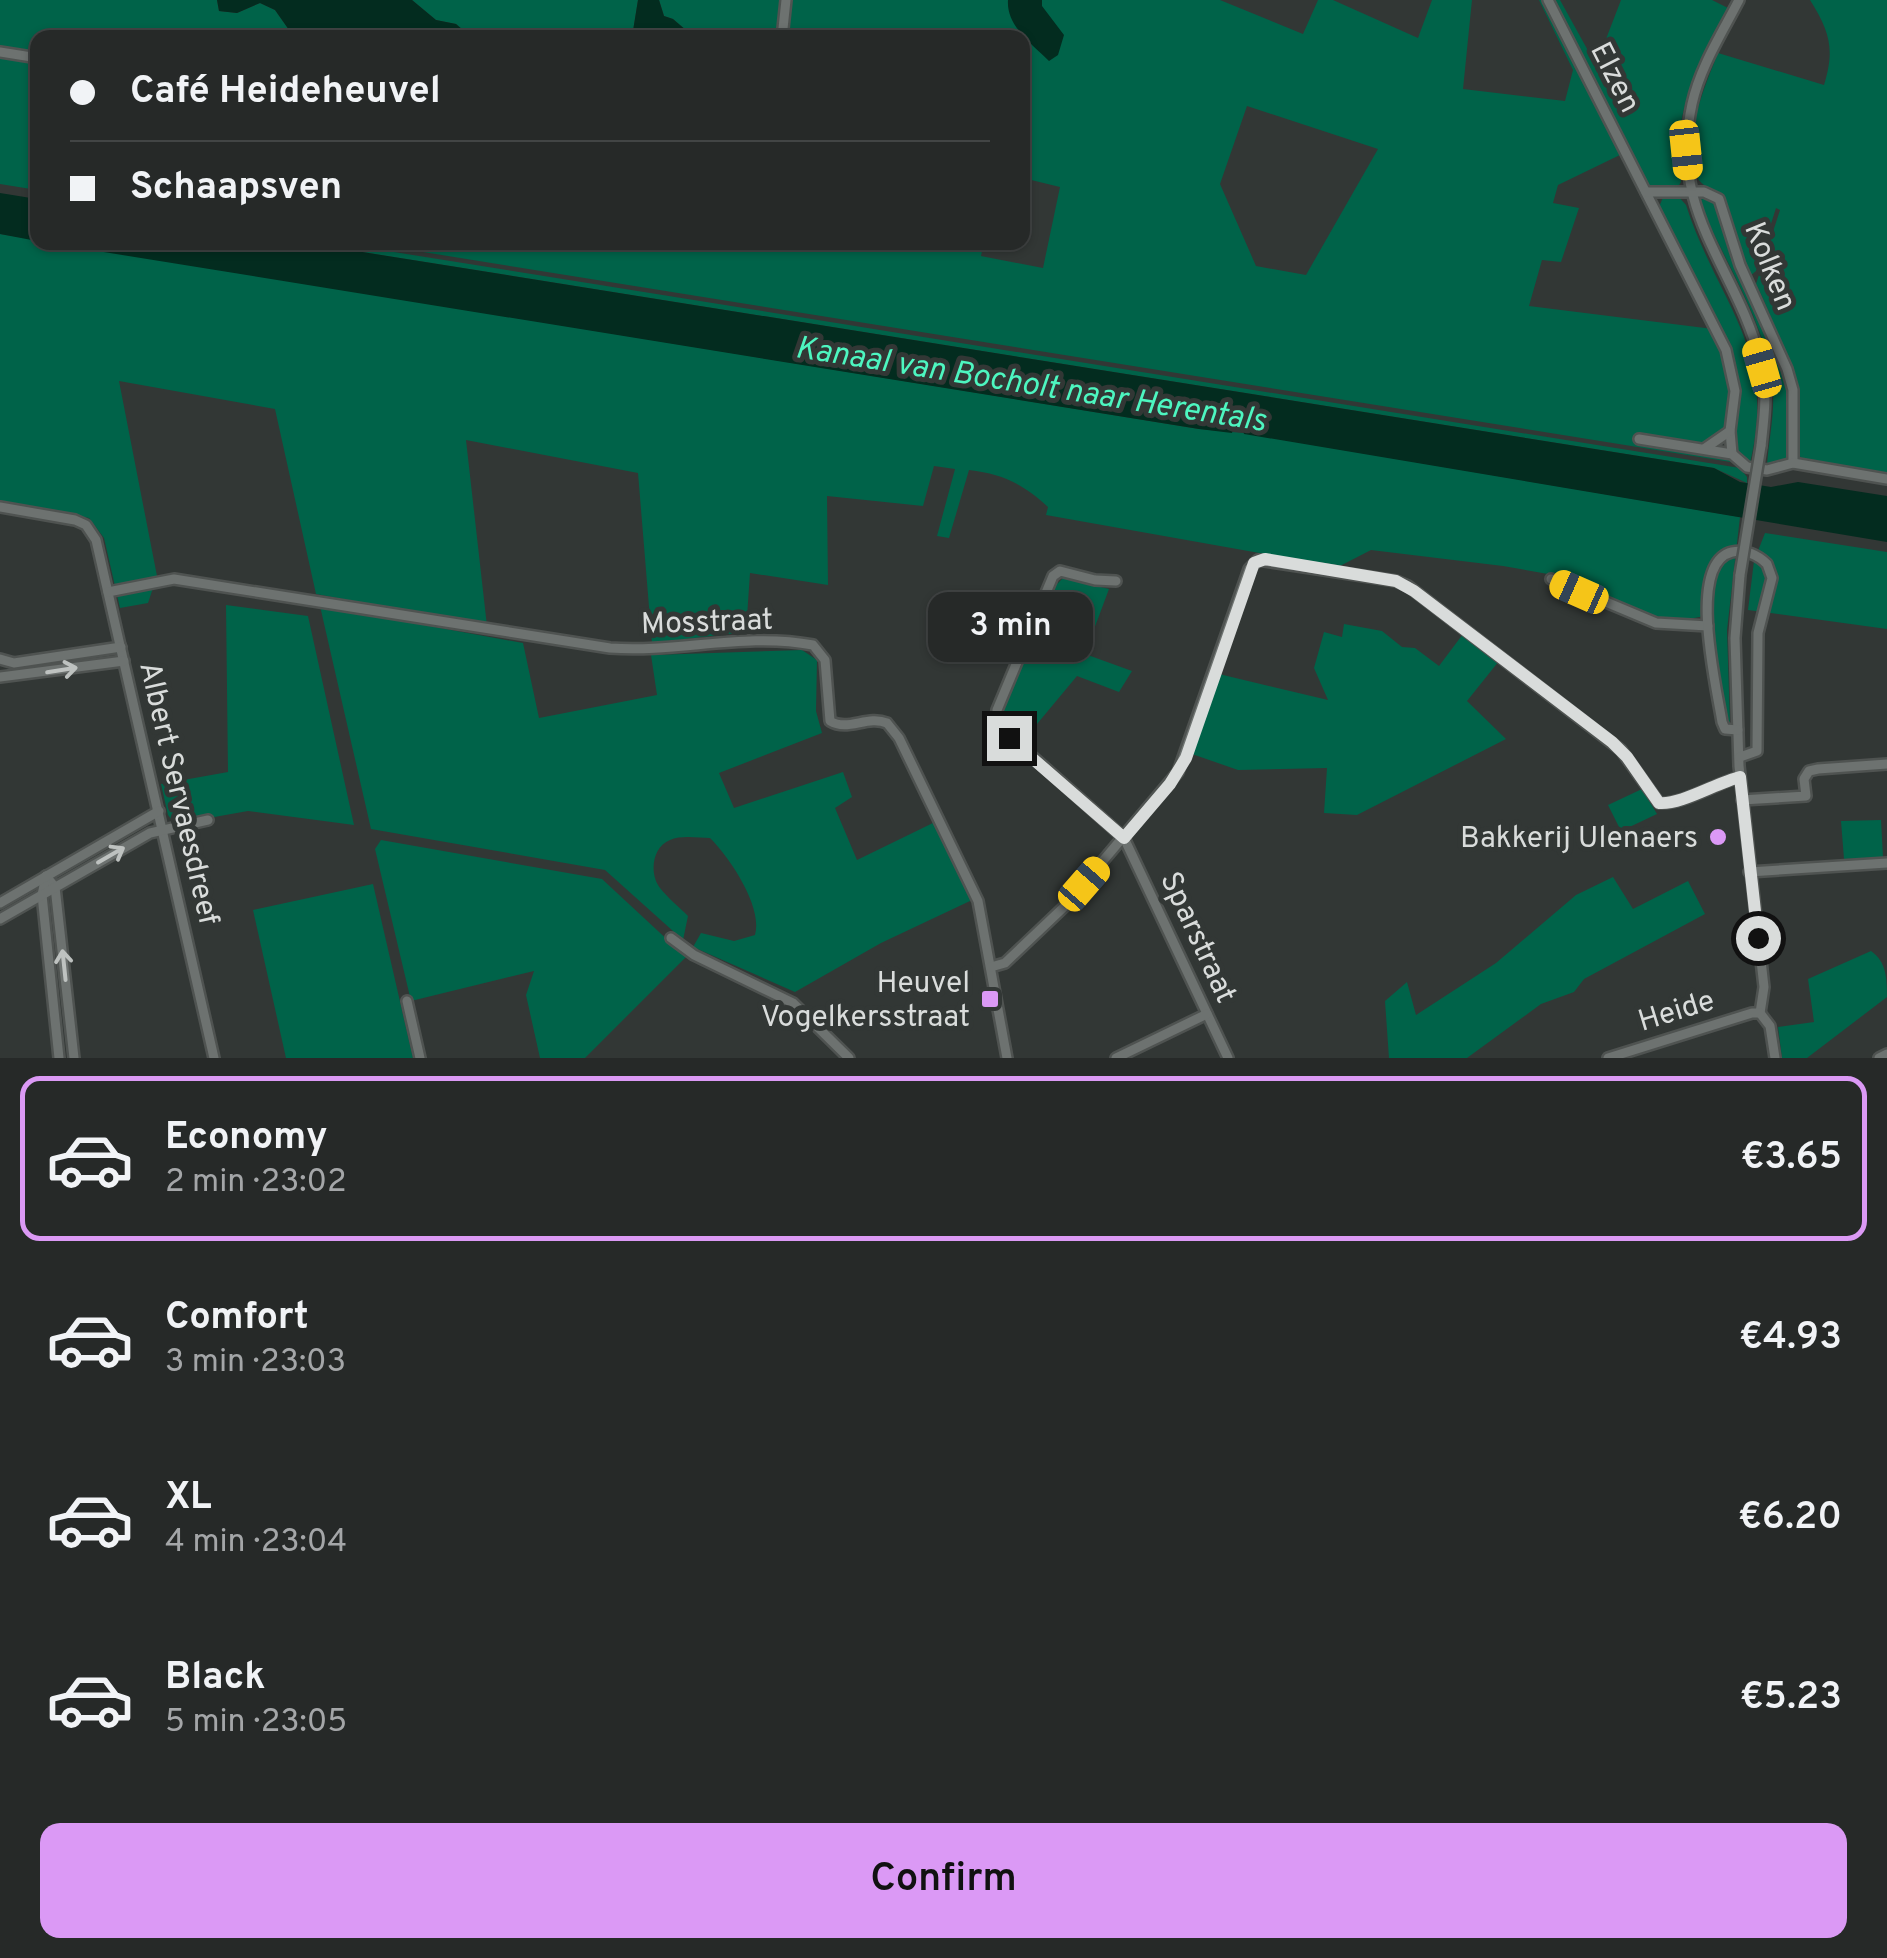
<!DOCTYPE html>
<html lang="en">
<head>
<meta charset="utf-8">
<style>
  body { margin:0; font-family:Overpass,sans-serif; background:#323534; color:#f1f3f6; height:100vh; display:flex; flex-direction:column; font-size:38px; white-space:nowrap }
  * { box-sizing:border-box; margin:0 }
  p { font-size:32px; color:#a4a6a8 }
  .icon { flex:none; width:55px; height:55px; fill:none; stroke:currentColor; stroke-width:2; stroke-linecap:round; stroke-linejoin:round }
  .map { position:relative; height:1058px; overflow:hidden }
  .drawer { display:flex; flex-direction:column; background:#262928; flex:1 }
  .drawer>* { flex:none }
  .guide { position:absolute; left:30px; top:30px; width:1000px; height:220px; border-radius:20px; box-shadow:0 2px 8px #0004,0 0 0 2px #424545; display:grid; align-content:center; height:220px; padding:0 40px; background:#262928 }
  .end { position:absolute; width:45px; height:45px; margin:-22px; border:12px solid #d9dcdb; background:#111; box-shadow:0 0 0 5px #111 }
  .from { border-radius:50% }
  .bubble { position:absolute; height:70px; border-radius:20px; background:#262928; box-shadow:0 2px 8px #0004,0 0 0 2px #424545; font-size:32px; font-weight:600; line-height:70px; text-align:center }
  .car { position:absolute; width:30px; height:60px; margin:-30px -15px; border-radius:12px; box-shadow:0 0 8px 2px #0007; background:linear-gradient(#f5c518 24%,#345 0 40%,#f5c518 0 76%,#345 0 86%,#f5c518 0) }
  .guide b { display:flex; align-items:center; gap:35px; height:95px; font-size:38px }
  .guide b+b { border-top:2px solid #424545 }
  .guide i { width:25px; height:25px; background:#f1f3f6 }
  ul { padding:18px 0 0; list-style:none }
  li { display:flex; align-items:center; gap:30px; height:165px; margin:0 20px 15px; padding:0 20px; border:5px solid transparent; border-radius:20px }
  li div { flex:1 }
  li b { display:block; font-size:38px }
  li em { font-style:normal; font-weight:600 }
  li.current { border-color:#db99f5 }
  li>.icon { width:90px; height:90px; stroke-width:1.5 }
  .action { display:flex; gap:20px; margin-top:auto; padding:20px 40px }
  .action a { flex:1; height:115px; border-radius:20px; background:#db99f5; color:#111; font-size:40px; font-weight:600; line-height:115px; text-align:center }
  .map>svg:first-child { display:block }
  .green { fill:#006349; fill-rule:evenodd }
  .water { fill:#032c1f }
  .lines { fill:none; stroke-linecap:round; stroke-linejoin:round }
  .minor-casing { stroke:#4f5351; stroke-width:14 }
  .minor { stroke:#6d7270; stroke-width:9 }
  .minor-bridge-casing { stroke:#4f5351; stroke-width:14; stroke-linecap:butt }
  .minor-bridge { stroke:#6d7270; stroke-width:9 }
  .oneway { stroke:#bec2c0 }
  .route { stroke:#d9dcdb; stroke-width:12 }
  .poi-dot { fill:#db99f5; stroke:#323735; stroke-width:4 }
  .labels { text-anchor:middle; stroke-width:10; stroke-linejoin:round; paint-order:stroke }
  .street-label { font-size:30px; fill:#d9dcdb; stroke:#323735 }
  .poi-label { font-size:30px; fill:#d9dcdb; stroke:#323735; text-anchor:end }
  .water-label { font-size:32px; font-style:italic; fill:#4df6c0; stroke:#323735 }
</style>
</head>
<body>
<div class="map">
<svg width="1887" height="1058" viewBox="0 0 1887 1058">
  <rect width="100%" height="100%" fill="#323735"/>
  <g class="green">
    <path d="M0,0H217L219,11L237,13L260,3L275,10L294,37L38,38L37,54L0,48Z"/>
    <path d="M412,0H638L632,37H471L456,24L436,20Z"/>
    <path d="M659,0H780L776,37H694L673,19L664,16Z"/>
    <path d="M790,0H1220L1303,34L1318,0H1333L1418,38L1432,0H1472L1463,89L1565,101L1573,70L1539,0H1545L1622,154L1558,185L1553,203L1579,208L1561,262L1542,260L1529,306L1713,329C1725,361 1753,435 1700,445C1681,448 1657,443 1637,442C1663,445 1715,448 1737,463L367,243L984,242L981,256L1043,268L1060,187L1023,178L1022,38L785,37ZM1247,106L1378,149L1306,275L1256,266L1220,184Z"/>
    <path d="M1554,0H1560L1596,65L1621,0H1712L1730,9C1697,75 1672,103 1681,182L1677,188H1651L1646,183Z"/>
    <path d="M1810,0H1887V477L1805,462L1797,453C1797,390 1784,341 1756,284L1780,210L1776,208L1756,271L1749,277L1722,196C1714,190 1702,187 1697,177C1679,146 1706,83 1718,53L1824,85C1835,49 1830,32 1810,0Z"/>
    <path d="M0,56L37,62V190L0,184Z"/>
    <path d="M1664,195H1677L1686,205C1718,304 1778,348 1750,463L1738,454L1735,445L1738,383L1731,352L1659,207Z"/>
    <path d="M1707,196L1717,199L1790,390V455C1784,462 1777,464 1767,465C1769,437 1776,409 1772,380C1763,317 1723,260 1699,201Z"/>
    <path d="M0,234L1199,429L1243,433L1740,517L1727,630L1730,723L1724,717L1712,653L1711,614C1669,628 1632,609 1592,595L1593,582L1503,566L1371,550L1338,567L1046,515L1048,507C1023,484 1003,474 969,470L949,538L937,536L955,469L934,466L923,506L827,496L828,585L750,573L746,632L652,643L638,473L466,440L487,626L316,594L275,409L119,381L157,576L148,603L120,608L104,538L89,518L0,502Z"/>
    <path d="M306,243H338L1740,468L1747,477V483L1714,468Z"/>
    <path d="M1765,533L1887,552V629L1748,610L1754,561Z"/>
    <path d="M1063,578L1109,589L1093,632L1083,630L1074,650L1132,671L1119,692L1077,676L1022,742L1008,729L1001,714L1052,589Z"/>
    <path d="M226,605L308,616L354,825L248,811L175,824L168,815L161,784L228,772Z"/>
    <path d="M320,606L523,643L539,718L657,695L651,655H654L802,650L817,660L816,711L822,733L719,773L734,808L843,772L852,797L835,808L857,860L937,821L971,893L970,901L881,943L795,992L693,947L701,933L734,941L755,935C763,907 730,858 710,838C699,838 681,835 670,840C652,847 649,874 660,888C668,898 679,907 688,916L683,940L605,870L371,829Z"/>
    <path d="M1344,624L1382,631L1402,647L1415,648L1439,666L1463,634L1499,661L1467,701L1506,739L1357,815L1324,813L1327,768L1238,770L1192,754L1219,674L1328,700L1314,668L1324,632L1342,637Z"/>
    <path d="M1642,789L1657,814L1621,831L1608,805Z"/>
    <path d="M1881,820L1883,857L1844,859L1841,821Z"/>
    <path d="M381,840L602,879L686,957L585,1058H540L526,995L534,971L411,1001L375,849Z"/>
    <path d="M1613,877L1633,909L1688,881L1705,914L1584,979L1574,992L1541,1004L1467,1058H1389L1385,1001L1407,982L1416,1015L1496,963L1576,895Z"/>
    <path d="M373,884L413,1058H286L253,910Z"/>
    <path d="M1871,951C1887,962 1887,980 1887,997L1807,1058H1782L1778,1027L1814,1022L1808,979Z"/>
  </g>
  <g class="water">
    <path d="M217,0H412L436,20L456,24L471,37H294L275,10L260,3L237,13L219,11Z"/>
    <path d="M638,0H659L664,16L673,19L694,37H658L649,34L647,37H632Z"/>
    <path d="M1008,0H1042V6L1064,35L1058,55L1049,61C1032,44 1006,26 1008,0Z"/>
    <path d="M0,193L37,199V241L0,234Z"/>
    <path d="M48,243H306L1714,468L1740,482L1771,487L1798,482L1887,496V542L1244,434L1243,429L1233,428L1232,433L1199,429Z"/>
  </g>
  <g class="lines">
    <defs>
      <g id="minor">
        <path d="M1548,0L1726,350L1735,391L1730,431L1732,454"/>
        <path d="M1739,0C1722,33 1700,67 1692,104C1668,215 1737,266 1761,363C1768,391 1764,418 1761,446"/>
        <path d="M782,38L786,0"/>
        <path d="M0,52L38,58"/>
        <path d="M1646,192H1704L1719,199L1740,265L1787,369L1793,390V463"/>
        <path d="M1639,439L1732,454L1747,467L1767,470L1793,463L1887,479"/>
        <path d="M1704,449L1730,431"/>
        <path d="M0,507L75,520L86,525L96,540L214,1058"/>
        <path d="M1740,575L1735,638L1739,766L1764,987L1760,1013"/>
        <path d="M1551,579L1656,623L1708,626"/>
        <path d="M1116,581L1095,580L1060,571L1053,576L997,710L998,726L1124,838L1228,1058"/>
        <path d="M108,592L174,579L610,648C678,653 745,632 813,645L825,660L830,721C848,732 867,715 887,723L899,738L978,901L1007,1058"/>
        <path d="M0,659L14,663L121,647"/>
        <path d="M0,677L124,661"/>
        <path d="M1738,730L1725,729L1722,722C1717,689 1686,563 1732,552C1745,549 1758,555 1767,564L1772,578L1758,633L1757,751L1740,757"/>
        <path d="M1742,800L1806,796L1804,779L1809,771L1818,769L1887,764"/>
        <path d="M1749,872L1887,863"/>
        <path d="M46,876L55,887L74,1058"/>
        <path d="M46,876L42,895L59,1058"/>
        <path d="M0,903L159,811"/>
        <path d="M0,919L150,833L208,820"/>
        <path d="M671,938L694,955L793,1003L849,1058"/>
        <path d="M991,967L1005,963L1064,907L1178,772L1249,569L1258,560L1396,581L1408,586L1621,750L1659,803C1682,805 1716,783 1740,777"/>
        <path d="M407,1001L420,1058"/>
        <path d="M1760,1013L1770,1026L1775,1058"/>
        <path d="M1116,1058L1207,1014"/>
        <path d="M1608,1058L1752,1013H1760"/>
        <path d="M1879,1058L1887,1054"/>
      </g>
    </defs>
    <use href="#minor" class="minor-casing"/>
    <use href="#minor" class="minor"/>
    <defs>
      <path id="minor-bridge" d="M1740,575L1761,446"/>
    </defs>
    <use href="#minor-bridge" class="minor-bridge-casing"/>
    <use href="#minor-bridge" class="minor-bridge"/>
  </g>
  <defs><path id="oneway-shaft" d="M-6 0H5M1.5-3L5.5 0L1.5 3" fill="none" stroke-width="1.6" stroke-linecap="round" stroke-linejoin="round" transform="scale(2.5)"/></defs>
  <g class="oneway">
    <use href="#oneway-shaft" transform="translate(62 670) rotate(-9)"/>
    <use href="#oneway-shaft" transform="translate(111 855) rotate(-30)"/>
    <use href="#oneway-shaft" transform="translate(64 965) rotate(-96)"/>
  </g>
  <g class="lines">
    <path class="route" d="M1009,738L1124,838L1170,784L1186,758L1254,563L1265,559L1396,581L1414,591L1612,742L1627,757L1659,803C1681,805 1716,783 1740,777L1758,938"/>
  </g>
  <g class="poi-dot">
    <circle cx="1718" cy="837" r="10"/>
    <rect x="980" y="989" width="20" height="20" rx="5"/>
  </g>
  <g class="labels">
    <g class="street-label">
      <text transform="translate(1616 77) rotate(63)" y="10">Elzen</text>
      <text transform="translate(1771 266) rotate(68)" y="10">Kolken</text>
      <text transform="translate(707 621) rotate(-2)" y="10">Mosstraat</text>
      <text transform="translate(180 793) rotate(77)" y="10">Albert Servaesdreef</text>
      <text transform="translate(1199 937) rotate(65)" y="10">Sparstraat</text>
      <text transform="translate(1676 1010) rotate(-17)" y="10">Heide</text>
    </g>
    <g class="poi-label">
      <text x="1698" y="847">Bakkerij Ulenaers</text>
      <text x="970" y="992">Heuvel<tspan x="970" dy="34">Vogelkersstraat</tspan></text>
    </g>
    <g class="water-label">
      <text transform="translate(1031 383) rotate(9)" y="11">Kanaal van Bocholt naar Herentals</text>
    </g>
  </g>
</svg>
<i class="end from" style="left:1758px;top:938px"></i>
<i class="end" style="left:1009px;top:738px"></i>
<div class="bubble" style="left:928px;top:592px;width:165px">3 min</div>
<i class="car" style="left:1686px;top:150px;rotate:174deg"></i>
<i class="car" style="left:1762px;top:368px;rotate:344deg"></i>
<i class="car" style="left:1579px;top:592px;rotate:294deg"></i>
<i class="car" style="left:1084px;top:884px;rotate:41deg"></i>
<div class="guide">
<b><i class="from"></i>Café Heideheuvel</b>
<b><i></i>Schaapsven</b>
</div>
</div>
<section class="drawer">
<ul>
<li class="current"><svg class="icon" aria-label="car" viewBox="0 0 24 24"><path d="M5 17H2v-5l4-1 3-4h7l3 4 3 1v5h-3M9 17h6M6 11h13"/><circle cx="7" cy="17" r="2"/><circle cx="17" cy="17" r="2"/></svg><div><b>Economy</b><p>2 min · 23:02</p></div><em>€3.65</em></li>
<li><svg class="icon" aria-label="car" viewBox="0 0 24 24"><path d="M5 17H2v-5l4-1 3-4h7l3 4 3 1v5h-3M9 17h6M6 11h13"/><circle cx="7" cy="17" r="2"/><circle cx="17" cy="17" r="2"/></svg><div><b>Comfort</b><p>3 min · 23:03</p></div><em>€4.93</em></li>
<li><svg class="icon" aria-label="car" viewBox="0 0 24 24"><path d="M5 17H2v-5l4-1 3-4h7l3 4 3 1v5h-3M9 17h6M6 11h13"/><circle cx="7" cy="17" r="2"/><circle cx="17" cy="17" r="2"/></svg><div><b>XL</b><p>4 min · 23:04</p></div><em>€6.20</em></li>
<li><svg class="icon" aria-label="car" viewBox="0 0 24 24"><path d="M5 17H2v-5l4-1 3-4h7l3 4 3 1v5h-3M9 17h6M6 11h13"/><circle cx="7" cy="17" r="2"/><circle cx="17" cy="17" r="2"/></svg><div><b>Black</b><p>5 min · 23:05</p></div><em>€5.23</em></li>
</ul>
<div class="action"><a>Confirm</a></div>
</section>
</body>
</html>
